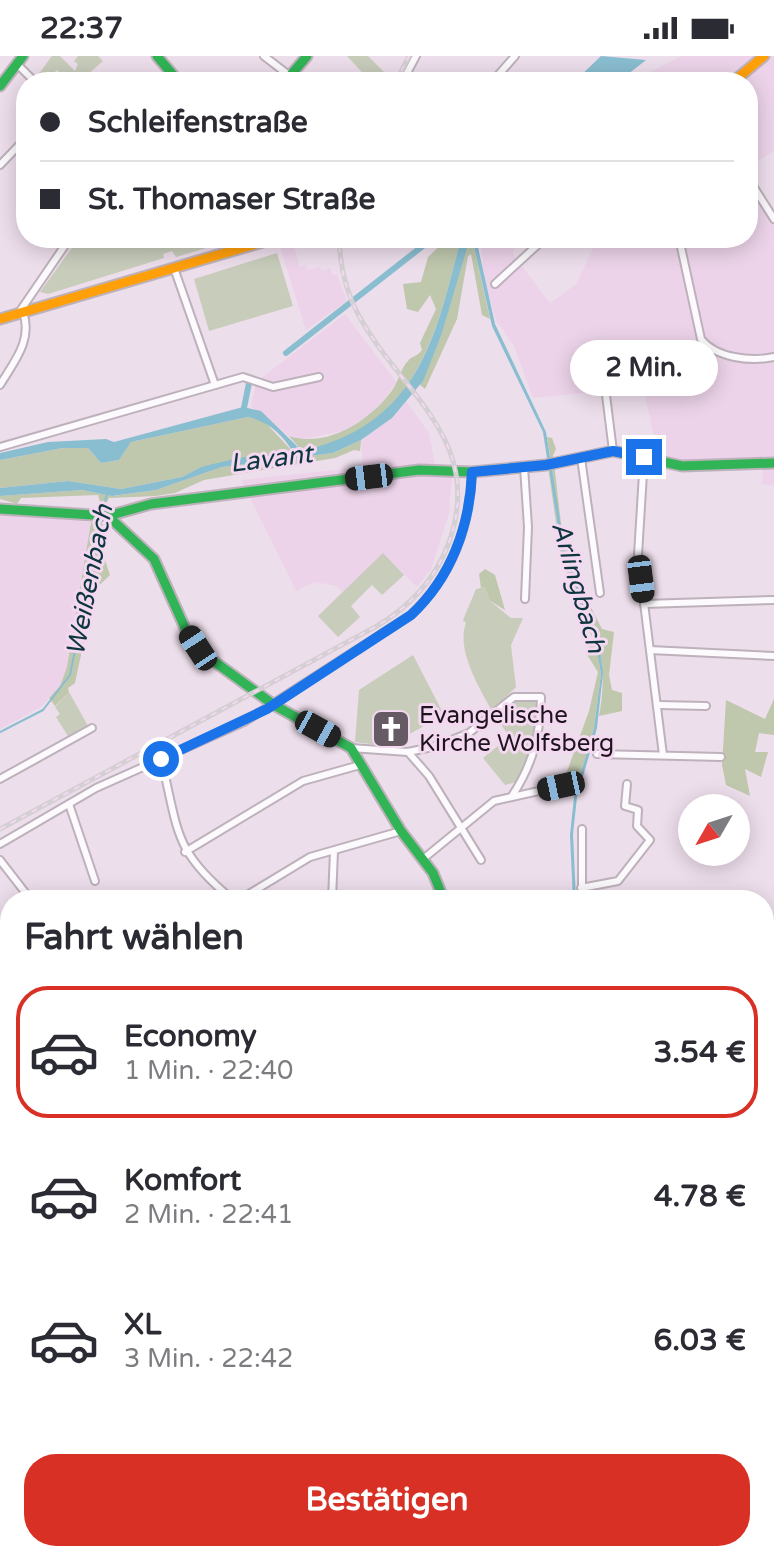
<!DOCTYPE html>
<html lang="de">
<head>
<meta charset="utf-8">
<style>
  body { margin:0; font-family:"Varela Round",sans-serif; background:#f2f2f3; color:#2b2b33; height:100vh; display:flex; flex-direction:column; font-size:30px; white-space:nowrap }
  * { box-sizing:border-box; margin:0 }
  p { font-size:26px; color:#7c7c81 }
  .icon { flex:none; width:44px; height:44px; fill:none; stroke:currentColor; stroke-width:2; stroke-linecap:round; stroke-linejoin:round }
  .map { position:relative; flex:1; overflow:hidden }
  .sheet { position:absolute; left:0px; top:834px; width:774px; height:672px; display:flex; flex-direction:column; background:#fff; border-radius:32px 32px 0 0; box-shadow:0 4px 20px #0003 }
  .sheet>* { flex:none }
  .hud { position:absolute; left:16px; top:16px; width:742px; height:176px; border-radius:32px; box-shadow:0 4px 20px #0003; display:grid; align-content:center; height:176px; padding:0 24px; background:#fff }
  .needle { width:52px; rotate:231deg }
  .controls { position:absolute; left:678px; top:738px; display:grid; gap:16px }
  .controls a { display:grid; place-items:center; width:72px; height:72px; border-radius:50%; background:#fff; box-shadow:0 4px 20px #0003; font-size:40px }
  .end { position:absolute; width:36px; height:36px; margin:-18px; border:10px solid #1a73e8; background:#fff; box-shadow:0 0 0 4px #fff }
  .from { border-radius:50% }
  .bubble { position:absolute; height:56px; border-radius:28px; background:#fff; box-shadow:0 4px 20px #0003; font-size:26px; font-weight:700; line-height:56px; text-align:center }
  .car { position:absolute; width:24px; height:48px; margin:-24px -12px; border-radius:10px; box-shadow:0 0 6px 2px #0007; background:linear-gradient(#222 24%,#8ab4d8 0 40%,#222 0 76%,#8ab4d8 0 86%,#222 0) }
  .hud b { display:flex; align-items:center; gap:28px; height:76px; font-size:30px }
  .hud b+b { border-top:2px solid #e1e1e2 }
  .hud i { width:20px; height:20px; background:#2b2b33 }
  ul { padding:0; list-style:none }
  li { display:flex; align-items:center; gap:24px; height:132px; margin:0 16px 12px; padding:0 8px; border:4px solid transparent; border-radius:32px }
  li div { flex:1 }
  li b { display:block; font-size:30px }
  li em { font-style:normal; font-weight:700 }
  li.active { border-color:#d93025 }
  li>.icon { width:72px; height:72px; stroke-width:1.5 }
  h2 { padding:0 24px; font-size:36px; line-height:96px }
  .button { display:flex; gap:16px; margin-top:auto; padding:16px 24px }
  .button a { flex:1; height:92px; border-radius:32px; background:#d93025; color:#fff; font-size:32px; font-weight:700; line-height:92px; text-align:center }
  .status { display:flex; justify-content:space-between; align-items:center; height:56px; padding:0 40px; background:#fff; direction:ltr }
  .status svg { height:22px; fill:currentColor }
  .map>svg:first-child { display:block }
  .built { fill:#ecd3e9 }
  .green { fill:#c8ccbb }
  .forest { fill:#bfc7ad }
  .water { fill:#89bdd0 }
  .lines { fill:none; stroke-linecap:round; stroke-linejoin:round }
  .stream { stroke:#89bdd0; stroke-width:2 }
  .canal { stroke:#89bdd0; stroke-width:6 }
  .street-casing { stroke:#bdb1bb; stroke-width:10 }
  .fast-casing { stroke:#bdb1bb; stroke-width:13 }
  .slow-casing { stroke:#bdb1bb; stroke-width:13 }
  .jam-casing { stroke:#bdb1bb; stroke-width:13 }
  .street { stroke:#fcfafc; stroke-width:6 }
  .fast { stroke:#30b455; stroke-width:9 }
  .slow { stroke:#ff9f0a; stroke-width:9 }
  .jam { stroke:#e5322d; stroke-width:9 }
  .rail-casing { stroke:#d3cfd2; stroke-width:5 }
  .rail { stroke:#f3d8f0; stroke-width:2; stroke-dasharray:6; stroke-linecap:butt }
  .route { stroke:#1a73e8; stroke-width:10 }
  .labels { text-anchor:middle; stroke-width:6; stroke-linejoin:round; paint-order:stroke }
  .poi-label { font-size:24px; fill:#1e141d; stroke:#f3d8f0; text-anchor:start }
  .water-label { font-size:26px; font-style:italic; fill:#0e363f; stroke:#f3d8f0 }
</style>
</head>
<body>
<div class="status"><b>22:37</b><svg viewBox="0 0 49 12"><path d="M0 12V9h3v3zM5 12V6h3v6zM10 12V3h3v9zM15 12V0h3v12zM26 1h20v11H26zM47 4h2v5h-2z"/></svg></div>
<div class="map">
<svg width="774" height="1506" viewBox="0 0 774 1506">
  <rect width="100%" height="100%" fill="#eddeeb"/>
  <g class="built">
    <path d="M681,0H774V95L748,112V26H631Z"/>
    <path d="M748,114L774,160V430L762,428L763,412L660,408L639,311L602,316L604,335L533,342L514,290L496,264L484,222L481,182H513L514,200L550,247L576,228L598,182H748Z"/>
    <path d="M293,187L300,211L306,209L308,214L319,211L322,215L330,212L333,219L337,218L347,245L306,274L280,191Z"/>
    <path d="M345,258L397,327L371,358L342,375L299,384L289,380L251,351L256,326Z"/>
    <path d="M406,345L429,377L437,419H452L449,458L431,513L417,531L383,498L343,536L336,530L315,526L296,535L241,424L363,411L361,384L392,362Z"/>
    <path d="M0,458L91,466L67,611L60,630L41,651L0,673Z"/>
  </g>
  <g class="green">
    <path d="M52,0H60L75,15L78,8L74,5L78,0H98L103,5L79,26H69L57,14L44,25L38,19Z"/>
    <path d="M347,0H368L388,20L382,26H371Z"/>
    <path d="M79,182H168L151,193L175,182H239L176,201L172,195L163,198L164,202L48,238L40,236Z"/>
    <path d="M277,197L293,250L209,275L194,223Z"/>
    <path d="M383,497L404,519L382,539L372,529L351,550L360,561L338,581L318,560Z"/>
    <path d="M485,531L489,544L511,562H523L511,589L516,631L492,655C478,630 456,593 466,567L463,564L476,533Z"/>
    <path d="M413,599L444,659L404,681L393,662L383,673L394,691L355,686L359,634Z"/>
    <path d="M69,636L88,670L68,680L56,661L60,658L55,651Z"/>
    <path d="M516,643L537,644C537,675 531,698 516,726L505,729L483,702L509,681L496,660Z"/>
  </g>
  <g class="forest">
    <path d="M448,182H461C443,253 425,339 355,378C340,387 319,390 302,395L289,380C328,393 372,363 393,333C399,324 401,312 408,305C413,299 417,301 422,294L420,287L436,253L430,239L418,256L407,253L403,228L421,226L428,201Z"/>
    <path d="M472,182L490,263L482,259L471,198L468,200L457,263L425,333L420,329L441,280L465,192Z"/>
    <path d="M248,361L264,365L293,396L201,411L182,421L121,433L68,425L0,432V404L63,392H88L101,407L119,404L131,386Z"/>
    <path d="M543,376L562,496L595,584L601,618L594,672L579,724L565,721L589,655L598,616L586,597L593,584L561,501Z"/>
    <path d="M547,381L552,382L556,393L553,399L562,476L580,530L602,573L614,576L609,619L612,634L622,637V655L599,660C613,590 582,560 566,498C556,460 554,420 547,381Z"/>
    <path d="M361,384L360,395L354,394L335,402L204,424L175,437L156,440L109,442L106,449L101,450L98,439L21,442L17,448L0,443V440L82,434L113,440L156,434L222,411L333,397Z"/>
    <path d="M91,466L103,468L99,487L110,519L87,541L88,566L75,627L68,632L69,636L55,650L49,642L60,630L67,611Z"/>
    <path d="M485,513L495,519L505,554L489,544L485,531L481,532L479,518Z"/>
    <path d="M774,643V679L759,677L755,696H768L761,721L745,713L750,740L726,729L722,709L726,644L765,663Z"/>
    <path d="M56,1496L92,1499L93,1496L118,1506H83Z"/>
  </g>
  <g class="water">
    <path d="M601,0L646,4L618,26H574Z"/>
    <path d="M461,182H470L441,280L423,325L392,362L361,384L333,397L222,411L156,434L112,440L82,434L0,440V432L68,425L121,433L182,421L201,411L238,402L293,396C282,378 269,366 248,361L131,386L119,404L101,407L88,392H63L0,404V397L48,386L106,383L114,386L243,351L261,355L302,395C418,368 435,284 461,182Z"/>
    <path d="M472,182H476L495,268L546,376L565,496L598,583L603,617L597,672L577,741L573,778L576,844H573L570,779L574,741L594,672L601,618L595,584L562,496L543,376L492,270Z"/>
  </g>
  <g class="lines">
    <g class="stream">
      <path d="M103,454L107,437"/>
      <path d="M0,676L43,654L70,619L101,464"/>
    </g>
    <g class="canal">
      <path d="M286,297L433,182"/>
      <path d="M243,357L249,327"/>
    </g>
    <defs>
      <g id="street">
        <path d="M264,0L290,20"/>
        <path d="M18,9L35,26"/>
        <path d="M407,17L416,0"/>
        <path d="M492,26L515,0"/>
        <path d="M0,109L26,82"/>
        <path d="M748,122L774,163"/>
        <path d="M679,182L701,283C716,302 751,306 774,301"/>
        <path d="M174,212L215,329"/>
        <path d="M495,228L545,182"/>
        <path d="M18,258L70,182"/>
        <path d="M0,329C14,306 33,284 23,256"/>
        <path d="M0,391L243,321L273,331L319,321"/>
        <path d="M613,395L603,315L704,296L706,290"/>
        <path d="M644,401L638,499L663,699"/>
        <path d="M581,402L600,537"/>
        <path d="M524,411L528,471L525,543"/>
        <path d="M644,548L774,544"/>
        <path d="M650,594L774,600"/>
        <path d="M658,649L706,650"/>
        <path d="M351,692L408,696L437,690L469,677L514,641H541C540,680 533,708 512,740"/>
        <path d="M408,696L429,720L481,804"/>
        <path d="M597,698L721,701"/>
        <path d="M161,703C179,775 172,794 233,844"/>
        <path d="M0,723L92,672"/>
        <path d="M69,748L95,825"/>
        <path d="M582,773V844"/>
        <path d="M0,788L96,732L244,666L411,559C451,521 470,471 472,416"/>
        <path d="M185,796L303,725L360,709"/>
        <path d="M423,803L494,745L561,730"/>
        <path d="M0,804L31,844"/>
        <path d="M581,832L618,825L650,784L637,770L638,754L625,750L627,728"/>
        <path d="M239,844L310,801L401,775"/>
        <path d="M332,844L334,795"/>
        <path d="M764,935L774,931"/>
        <path d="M0,1115L10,1113"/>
        <path d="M0,1434L10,1433"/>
      </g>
      <g id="fast">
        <path d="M157,0L179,26"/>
        <path d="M285,26L307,0"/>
        <path d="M0,30L23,0"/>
        <path d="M0,453L108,460L154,503L185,572L204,598L274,649L351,692L401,775L433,817L444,844"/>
        <path d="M108,460L151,448L419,414L472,416L546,409L613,395L682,410L774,407"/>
        <path d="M764,1145L774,1152"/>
        <path d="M0,1163L7,1177L0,1208"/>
        <path d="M24,1496L49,1506"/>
        <path d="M0,1497L23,1506"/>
        <path d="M737,1506L774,1497"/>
      </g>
      <g id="slow">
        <path d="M733,26L764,0"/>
        <path d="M0,263L276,182"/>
      </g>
      <path id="jam" d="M0,1486L10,1490"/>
    </defs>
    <use href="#street" class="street-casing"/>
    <use href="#fast" class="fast-casing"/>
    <use href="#slow" class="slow-casing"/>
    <use href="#jam" class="jam-casing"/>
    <use href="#street" class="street"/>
    <use href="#fast" class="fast"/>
    <use href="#slow" class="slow"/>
    <use href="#jam" class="jam"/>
    <defs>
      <g id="rail">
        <path d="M396,26L409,0"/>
        <path d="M0,773L377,570C409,551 434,525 448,489C487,384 401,338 358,258C345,234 340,209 339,182"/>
      </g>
    </defs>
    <use href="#rail" class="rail-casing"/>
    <use href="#rail" class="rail"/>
  </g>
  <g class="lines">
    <path class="route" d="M161,703L267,653L411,559C451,522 470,470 472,416L546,409L613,395L644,401"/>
  </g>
  <defs>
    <symbol id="church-square" viewBox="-11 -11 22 22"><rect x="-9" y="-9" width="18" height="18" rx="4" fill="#665b65" stroke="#f3d8f0"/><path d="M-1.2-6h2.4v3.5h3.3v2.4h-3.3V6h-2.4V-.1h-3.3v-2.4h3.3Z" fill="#fff"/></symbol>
  </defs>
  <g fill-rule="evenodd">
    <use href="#church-square" x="369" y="651" width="44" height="44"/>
  </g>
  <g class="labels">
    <g class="poi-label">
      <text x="419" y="667">Evangelische<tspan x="419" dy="28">Kirche Wolfsberg</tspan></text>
    </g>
    <g class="water-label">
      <text transform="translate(271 402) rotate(-7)" y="9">Lavant</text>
      <text transform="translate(89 524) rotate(-79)" y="9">Weißenbach</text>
      <text transform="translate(579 531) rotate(74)" y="9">Arlingbach</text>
    </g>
  </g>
</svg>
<div class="controls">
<a><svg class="needle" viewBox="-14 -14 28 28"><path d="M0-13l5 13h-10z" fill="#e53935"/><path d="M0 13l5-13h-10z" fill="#7c7c81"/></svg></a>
</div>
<i class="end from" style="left:161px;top:703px"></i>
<i class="end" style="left:644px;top:401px"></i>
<div class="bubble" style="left:570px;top:284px;width:148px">2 Min.</div>
<i class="car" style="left:369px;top:421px;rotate:263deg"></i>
<i class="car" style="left:641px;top:523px;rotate:173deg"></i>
<i class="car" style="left:198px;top:592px;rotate:327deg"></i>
<i class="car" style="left:318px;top:673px;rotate:119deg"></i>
<i class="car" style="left:561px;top:730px;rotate:258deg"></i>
<div class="hud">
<b><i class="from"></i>Schleifenstraße</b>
<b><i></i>St. Thomaser Straße</b>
</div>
<section class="sheet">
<h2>Fahrt wählen</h2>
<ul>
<li class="active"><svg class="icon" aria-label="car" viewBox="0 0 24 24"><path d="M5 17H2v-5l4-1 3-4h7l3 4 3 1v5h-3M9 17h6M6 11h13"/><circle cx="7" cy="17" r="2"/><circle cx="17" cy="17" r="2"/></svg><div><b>Economy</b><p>1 Min. · 22:40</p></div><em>3.54 €</em></li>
<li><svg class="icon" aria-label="car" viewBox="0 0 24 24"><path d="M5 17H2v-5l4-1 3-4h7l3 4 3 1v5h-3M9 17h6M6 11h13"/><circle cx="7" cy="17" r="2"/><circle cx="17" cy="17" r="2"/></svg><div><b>Komfort</b><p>2 Min. · 22:41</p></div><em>4.78 €</em></li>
<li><svg class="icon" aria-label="car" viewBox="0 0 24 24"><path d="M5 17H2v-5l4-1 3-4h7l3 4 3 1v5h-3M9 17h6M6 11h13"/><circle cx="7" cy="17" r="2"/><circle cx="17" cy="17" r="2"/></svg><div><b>XL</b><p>3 Min. · 22:42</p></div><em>6.03 €</em></li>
</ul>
<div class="button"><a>Bestätigen</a></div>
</section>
</div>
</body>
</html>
